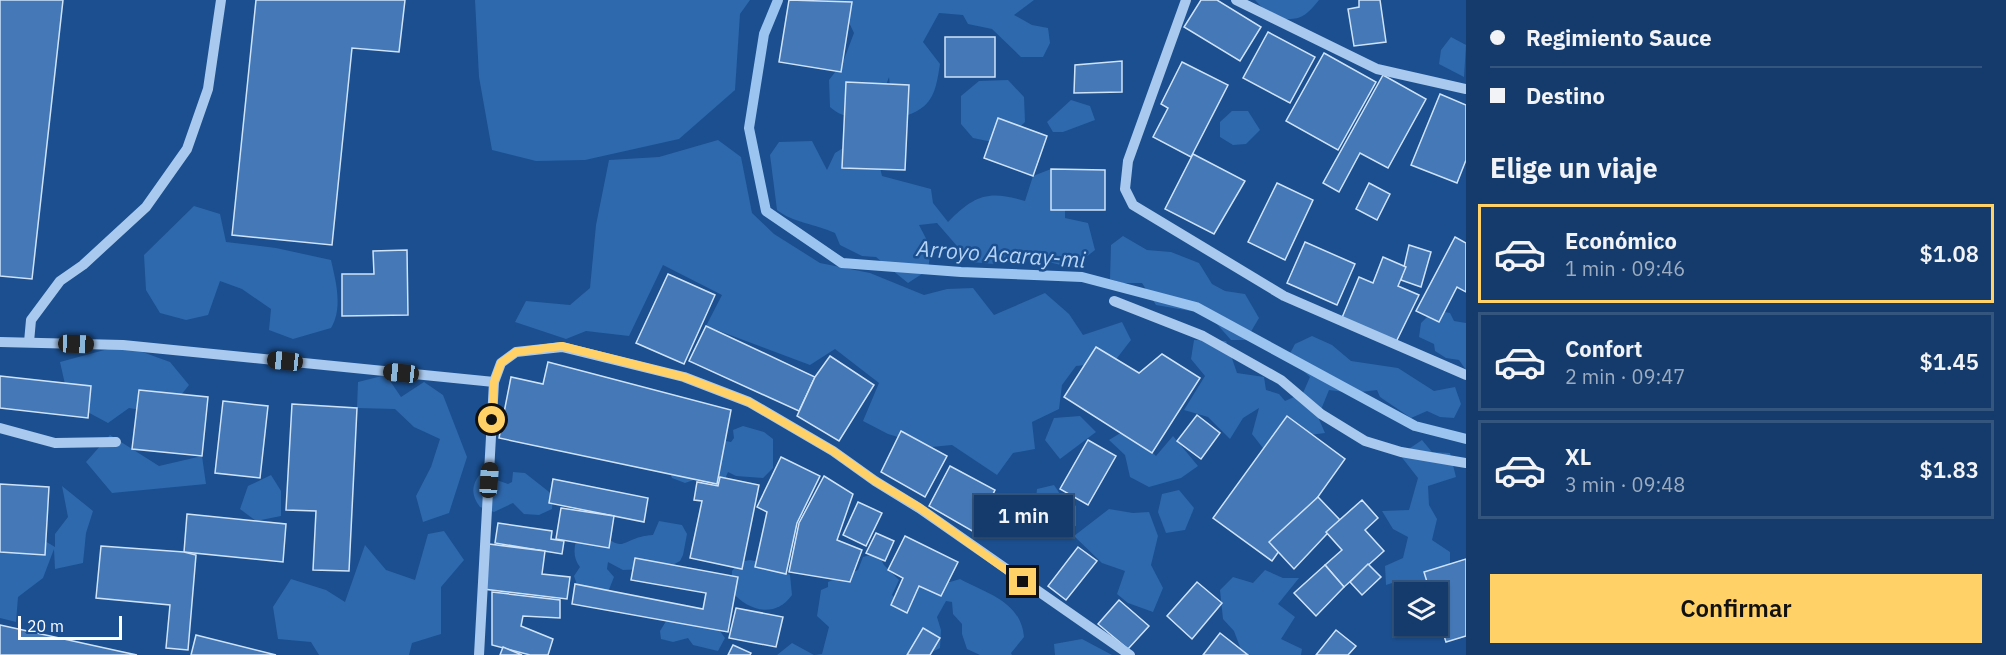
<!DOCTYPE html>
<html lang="es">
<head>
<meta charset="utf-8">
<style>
  body { margin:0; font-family:"IBM Plex Sans",sans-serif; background:#1d4271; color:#f1f3f6; height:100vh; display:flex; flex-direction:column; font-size:22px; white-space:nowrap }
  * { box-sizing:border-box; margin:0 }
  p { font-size:20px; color:#9dadc1 }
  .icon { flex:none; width:33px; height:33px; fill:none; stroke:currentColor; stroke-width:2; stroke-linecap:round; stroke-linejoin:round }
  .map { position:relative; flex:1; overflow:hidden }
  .details { display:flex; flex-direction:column; background:#143b6b; width:540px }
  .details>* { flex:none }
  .guide { display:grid; align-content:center; height:132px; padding:0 24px; background:#143b6b }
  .fabs { position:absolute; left:1394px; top:582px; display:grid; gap:12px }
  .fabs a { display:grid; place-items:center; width:54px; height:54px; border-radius:0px; background:#143b6b; box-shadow:0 2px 4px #0004,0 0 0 2px #33557e; font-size:30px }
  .scale { position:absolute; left:18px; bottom:15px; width:104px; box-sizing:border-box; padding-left:6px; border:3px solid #fff; border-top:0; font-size:16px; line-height:21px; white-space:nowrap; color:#fff; -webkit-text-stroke:4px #1b4f8f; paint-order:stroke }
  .end { position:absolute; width:27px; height:27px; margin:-14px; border:8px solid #ffd166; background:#111; box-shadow:0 0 0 3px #111 }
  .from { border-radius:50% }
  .bubble { position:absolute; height:42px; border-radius:0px; background:#143b6b; box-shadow:0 2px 4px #0004,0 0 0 2px #33557e; font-size:20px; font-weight:600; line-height:42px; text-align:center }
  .car { position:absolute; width:18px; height:36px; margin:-18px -9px; border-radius:8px; box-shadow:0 0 4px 2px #0007; background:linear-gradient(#222 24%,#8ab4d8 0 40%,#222 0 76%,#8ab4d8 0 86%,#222 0) }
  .guide b { display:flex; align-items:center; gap:21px; height:57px; font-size:22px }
  .guide b+b { border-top:2px solid #33557e }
  .guide i { width:15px; height:15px; background:#f1f3f6 }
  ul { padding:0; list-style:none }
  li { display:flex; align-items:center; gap:18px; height:99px; margin:0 12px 9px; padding:0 12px; border:3px solid #33557e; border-radius:0px }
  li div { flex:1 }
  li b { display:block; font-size:22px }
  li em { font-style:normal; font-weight:600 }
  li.current { border-color:#ffd166 }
  li>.icon { width:54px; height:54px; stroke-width:1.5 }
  h2 { padding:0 24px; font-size:27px; line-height:72px }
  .button { display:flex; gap:12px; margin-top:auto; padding:12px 24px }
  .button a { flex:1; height:69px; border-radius:0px; background:#ffd166; color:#111; font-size:24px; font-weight:600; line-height:69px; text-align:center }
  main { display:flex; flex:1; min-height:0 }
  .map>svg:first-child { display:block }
  .green { fill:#2e69ad }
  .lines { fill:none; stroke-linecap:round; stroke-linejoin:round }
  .stream { stroke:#9cc4f0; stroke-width:10 }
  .building { fill:#4478b7; stroke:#cfe3fa; stroke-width:1.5 }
  .minor { stroke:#a9c9ee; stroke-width:10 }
  .route { stroke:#ffd166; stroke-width:8 }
  .labels { text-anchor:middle; stroke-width:5; stroke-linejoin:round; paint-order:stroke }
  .water-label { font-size:22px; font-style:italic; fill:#b5d3f5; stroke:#1b4f8f }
</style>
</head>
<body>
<main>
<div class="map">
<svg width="1466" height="655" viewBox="0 0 1466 655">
  <rect width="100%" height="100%" fill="#1b4f8f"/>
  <g class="green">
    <path d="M475,0H750L740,14L735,90L679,139L585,160L536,161L492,150L479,77Z"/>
    <path d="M790,0H1034L1014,15L1032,25L1048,28L1050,43L1043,57H1021L992,29L968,24L963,15L939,13L923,42L940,64C936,89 934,106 908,115L891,96L889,77L876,112C858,117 844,120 830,107L829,80L843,62L854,33L843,10Z"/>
    <path d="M1255,0H1319C1302,21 1298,20 1272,18Z"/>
    <path d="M1451,37L1466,45L1464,77L1439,64L1441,50Z"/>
    <path d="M1008,80L1024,97L1025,122L1002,144L973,138L961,124V96L979,81Z"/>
    <path d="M1071,100L1090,106L1095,120L1063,132H1053L1047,122Z"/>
    <path d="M1232,111H1248L1260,130L1246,144L1233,145L1220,137V122Z"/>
    <path d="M718,140L741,157L752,213L774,234L820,263L870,273L924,295L947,289L973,288L994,315L1045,293L1069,314L1083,335L1122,322L1131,340L1114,362L1076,366L1062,385L1059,409L1032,422L1035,449L1013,453L997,475L952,445L931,447L888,434L863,421L879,383L835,349L810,365L706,326L722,295L663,265L629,336L586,331L566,339L515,322L526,301L570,305L590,288L596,225L609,160L659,157Z"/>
    <path d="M812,141L827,170L835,153L853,142L876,150L882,176L931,189L933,203L948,222C975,195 988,190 1025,201L1033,176L1051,169L1065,209V218L1088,223L1095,250L1072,268L1022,255L994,264L971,262L937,223L919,225L931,248L928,270L908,283L876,257L862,256L840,245L835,233C816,224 793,223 777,210L770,155L779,142Z"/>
    <path d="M194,206L220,214L226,242L276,248L331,260C336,282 343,308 331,328L293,339L269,330L271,309L242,289L220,281L208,315L186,320L160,313L146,290L144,255Z"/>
    <path d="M1123,236L1147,250L1171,252L1199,263L1212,284L1225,291L1245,294L1259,318L1246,340H1231L1208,314L1156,305L1142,283H1123L1110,279L1111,245Z"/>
    <path d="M1434,310L1450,313L1454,321L1466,323V370L1459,360L1446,358L1435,351L1434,344L1419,337L1421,323Z"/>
    <path d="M1312,336L1332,345L1351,361L1398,368L1434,391L1455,387L1461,404L1454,418L1440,417L1427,411L1411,418L1380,397L1377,390L1353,393L1329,390L1318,417L1325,433L1302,436L1266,452L1252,434L1259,408L1243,418L1230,439L1208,417L1184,410L1205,376L1191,359L1194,340L1226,341L1237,373L1264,377L1266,390L1279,394L1285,401L1303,393L1310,377L1288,357L1295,344Z"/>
    <path d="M123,345L170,362L189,385L166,414L129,408L108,423L69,402L60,362Z"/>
    <path d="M386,375L401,397L424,382L443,395L467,457L449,513L423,522L416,496L431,467L440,439L414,427L395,409L357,408L358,382Z"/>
    <path d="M1080,416L1096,432L1060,459L1045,440L1054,418Z"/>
    <path d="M743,426L764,432L773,439V468L763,478L736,476L728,472L724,481L705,476L685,483L672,478L669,471L715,439L731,442L734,438L733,430Z"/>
    <path d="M1127,429L1156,456L1173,436L1198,466L1181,478L1149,487L1130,477L1125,455L1109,440Z"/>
    <path d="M110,435L159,466L202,456L206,484L112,493L86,462Z"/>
    <path d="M1422,440L1432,452L1450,453L1456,477L1428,486L1429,505L1437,519L1432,540L1450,552V574L1437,593L1404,592L1401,580L1386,585L1385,566L1403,558L1408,537L1393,529L1382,511L1409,510L1418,478L1400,455Z"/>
    <path d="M513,472L525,473L553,495L552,509L539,515L524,514L513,503L494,512L480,507C471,495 471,486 480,474L508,484L512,482Z"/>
    <path d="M271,475L281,491V516L256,521L240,509L248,486Z"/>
    <path d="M1054,485L1062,497L1076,506V526L1053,529L1052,515L1035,508L1037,489Z"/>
    <path d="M62,486L93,511L86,533L83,563L55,569L54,549L43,578L18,597L16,622L0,618V535L33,534L55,547V534L68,517Z"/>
    <path d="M1179,490L1194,508L1185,530L1166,533L1158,512L1162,494Z"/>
    <path d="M1109,509L1133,513L1149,512L1158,536L1151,565L1163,588L1153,612L1128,603L1117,594L1125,571L1102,563L1074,536Z"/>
    <path d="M659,521L682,525L687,534L683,555L680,561L667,568L623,570L608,562L607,569L614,577L606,597L580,594L574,576L580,567C572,557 574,546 578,534L599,530C626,557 620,537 653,535Z"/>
    <path d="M444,531L464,560L441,587V634L412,643L409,655H319L311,642L278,639L273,607L291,579L326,590L345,602L365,545L386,570L415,580L428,534Z"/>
    <path d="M878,553L884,565L899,580L892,595L901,604L915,581L950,582L960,579C988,594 1021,602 1024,637L1011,653L1012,655H980L967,649L962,634V624L953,614L952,602L946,601L937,617L941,630L940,648L926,655H777L792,643L814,655L822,654L829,627L817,616L821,590L828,587V582L858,570L863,557Z"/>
    <path d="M750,560L778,566L790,575L792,595C775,619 748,611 731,591L732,571L739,562Z"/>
    <path d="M1265,570L1283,578H1299L1278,604L1295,617L1281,639L1302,649L1301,655H1243L1234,631L1223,619L1220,590L1233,577L1253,583Z"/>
    <path d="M668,618L717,627L725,638L718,651L693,645L688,638L673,642L661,639L660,631Z"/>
    <path d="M1082,639L1112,655H1055L1054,644Z"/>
  </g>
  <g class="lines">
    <path class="stream" d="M778,0L764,34L749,128L766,211L842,263L961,272L1082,277L1196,307L1415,426L1466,439"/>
  </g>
  <g class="building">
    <path d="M0,0H63L32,279L0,276Z"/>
    <path d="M256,0H405L399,52L352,48L332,245L232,235Z"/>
    <path d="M789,0L852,2L841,72L779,62Z"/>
    <path d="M1201,0H1217L1261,27L1240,61L1184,27Z"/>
    <path d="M1359,0H1380L1386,42L1354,46L1348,9L1359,7Z"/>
    <path d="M1268,32L1315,57L1290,103L1243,78Z"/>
    <rect x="945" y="37" width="50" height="40"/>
    <path d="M1324,53L1376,82L1338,150L1286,121Z"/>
    <path d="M1122,61V92L1074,93L1075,65Z"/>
    <path d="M1182,62L1228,85L1191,157L1153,137L1168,108L1161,104Z"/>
    <path d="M1383,75L1426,99L1388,168L1360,153L1339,192L1323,183Z"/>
    <path d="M846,82L909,85L905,170L842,168Z"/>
    <path d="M1440,94L1466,105V160L1457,183L1411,165Z"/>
    <path d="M998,118L1047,136L1033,176L984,158Z"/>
    <path d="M1193,154L1245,181L1214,234L1165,209Z"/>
    <path d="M1051,169L1105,170V210H1051Z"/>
    <path d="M1277,183L1313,200L1285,260L1248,242Z"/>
    <path d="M1369,183L1390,194L1377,220L1356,209Z"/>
    <path d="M1455,237L1466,243V292L1457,287L1439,322L1416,311Z"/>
    <path d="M1305,242L1355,264L1337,305L1287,283Z"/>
    <path d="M1409,245L1431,252L1421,287L1401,280Z"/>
    <path d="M407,250L408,315L342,316V274H374L373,251Z"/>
    <path d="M1383,257L1406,267L1398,286L1419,295L1395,344L1341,320L1359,277L1373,283Z"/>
    <path d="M668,274L715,295L684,364L636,343Z"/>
    <path d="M706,326L815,377L799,411L689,361Z"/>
    <path d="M1096,347L1139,373L1162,354L1200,378L1152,453L1064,397Z"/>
    <path d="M830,356L874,385L839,441L797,416L815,377Z"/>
    <path d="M548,362L731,410L717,484L499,438L511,377L543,384Z"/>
    <path d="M0,376L91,386L88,418L0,408Z"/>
    <path d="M139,390L208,397L202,456L132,449Z"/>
    <path d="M223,401L268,406L260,478L215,473Z"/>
    <path d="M292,404L357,408L349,571L313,570L316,511L286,510Z"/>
    <path d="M1197,415L1220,433L1201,459L1177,441Z"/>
    <path d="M1287,416L1345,459L1272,561L1213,518Z"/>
    <path d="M901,431L947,456L925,497L881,472Z"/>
    <path d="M1088,440L1116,456L1088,505L1060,489Z"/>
    <path d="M781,457L820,476L797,523L786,574L755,567L767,512L757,507Z"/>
    <path d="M950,466L995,490L974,532L929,506Z"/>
    <path d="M824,476L853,494L837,540L862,550L850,582L789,572L799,523Z"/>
    <path d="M720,477L759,485L742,569L690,558L702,501L694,500L697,482L718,486Z"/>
    <path d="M553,479L648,498L644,522L549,503Z"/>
    <path d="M0,484L49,487L45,555L0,552Z"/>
    <path d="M1318,497L1340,520L1294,569L1269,542Z"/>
    <path d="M1362,500L1378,518L1365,530L1384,551L1344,587L1325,565L1342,550L1326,532Z"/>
    <path d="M858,502L882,513L866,546L843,535Z"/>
    <path d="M561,508L614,516L609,548L556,539Z"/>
    <path d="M187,514L286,524L283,562L184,552Z"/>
    <path d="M498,523L552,531L551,539L564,541L562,554L495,543Z"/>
    <path d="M876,533L894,541L885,561L866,553Z"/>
    <path d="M905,536L958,562L941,596L919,586L907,613L891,605L903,578L888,570Z"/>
    <path d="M489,544L545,551L542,574L570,577L567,599L483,589Z"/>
    <path d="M101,546L184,552L196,555L188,650L166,648L170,605L96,598Z"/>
    <path d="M1078,547L1097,561L1066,600L1048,586Z"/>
    <path d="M635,558L738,577L728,632L572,604L575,584L703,609L706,593L631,580Z"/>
    <path d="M1466,559V636L1446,642L1437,614V592H1430L1424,572Z"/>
    <path d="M1368,564L1381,577L1362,595L1350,582Z"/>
    <path d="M1325,565L1344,587L1316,616L1294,593Z"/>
    <path d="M1197,582L1222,603L1192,639L1167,616Z"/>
    <path d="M492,592L560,600V618L523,616L521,626L553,639L548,655H530L492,645Z"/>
    <path d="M1119,600L1149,626L1128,649L1098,624Z"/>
    <path d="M736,608L783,617L776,647L729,638Z"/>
    <path d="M0,625L123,652L137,655H0Z"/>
    <path d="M923,628L940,638L930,655H907Z"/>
    <path d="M1336,630L1356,646L1348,655H1316Z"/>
    <path d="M1220,633L1248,655H1203Z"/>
    <path d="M196,635L276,655H191Z"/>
    <path d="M733,645L751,653L750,655H728Z"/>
    <path d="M503,647L522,655H500Z"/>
  </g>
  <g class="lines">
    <g class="minor">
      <path d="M1186,0L1128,161L1125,189L1133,205L1284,296L1466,375"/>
      <path d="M1236,0L1377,69L1466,89"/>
      <path d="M1114,301L1203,336L1281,380L1321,414L1365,441L1401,452L1466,463"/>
      <path d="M0,342L123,345L494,382"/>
      <path d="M29,342L31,320L60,281L83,265L146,207L187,149L208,89L221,0"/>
      <path d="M0,428L55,443L116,442"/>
      <path d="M479,655L494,382L501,363L516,352L562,347L684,377L749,402L833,451L875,481L919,508L1130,655"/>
    </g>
  </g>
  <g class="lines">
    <path class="route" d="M492,420L494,382L501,363L516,352L562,346L684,377L749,402L833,451L875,481L920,508L1023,582"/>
  </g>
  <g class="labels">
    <g class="water-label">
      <text transform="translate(1001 254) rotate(4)" y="8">Arroyo Acaray-mi</text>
    </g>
  </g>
</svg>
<div class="fabs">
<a><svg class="icon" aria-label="layers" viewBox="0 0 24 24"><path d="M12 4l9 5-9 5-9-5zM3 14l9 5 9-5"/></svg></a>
</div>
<div class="scale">20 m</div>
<i class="end from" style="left:492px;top:420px"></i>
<i class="end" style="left:1023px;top:582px"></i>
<div class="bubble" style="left:974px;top:495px;width:99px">1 min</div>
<i class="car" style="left:76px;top:344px;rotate:92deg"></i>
<i class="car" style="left:285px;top:361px;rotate:276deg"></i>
<i class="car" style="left:401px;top:373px;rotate:276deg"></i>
<i class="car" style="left:489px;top:480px;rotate:4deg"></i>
</div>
<section class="details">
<div class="guide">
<b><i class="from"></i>Regimiento Sauce</b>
<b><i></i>Destino</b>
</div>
<h2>Elige un viaje</h2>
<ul>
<li class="current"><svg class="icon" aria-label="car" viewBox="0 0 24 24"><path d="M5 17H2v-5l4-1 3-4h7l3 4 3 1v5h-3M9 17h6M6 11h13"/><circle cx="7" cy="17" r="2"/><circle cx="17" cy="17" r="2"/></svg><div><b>Económico</b><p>1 min · 09:46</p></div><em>$1.08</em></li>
<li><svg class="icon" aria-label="car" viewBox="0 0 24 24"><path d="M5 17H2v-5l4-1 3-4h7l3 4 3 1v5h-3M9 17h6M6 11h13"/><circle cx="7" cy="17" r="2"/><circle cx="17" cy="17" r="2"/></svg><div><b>Confort</b><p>2 min · 09:47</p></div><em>$1.45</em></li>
<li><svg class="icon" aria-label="car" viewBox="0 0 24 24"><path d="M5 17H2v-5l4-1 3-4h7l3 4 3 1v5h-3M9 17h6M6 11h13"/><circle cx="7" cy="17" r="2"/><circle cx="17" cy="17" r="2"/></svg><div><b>XL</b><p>3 min · 09:48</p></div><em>$1.83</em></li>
</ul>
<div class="button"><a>Confirmar</a></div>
</section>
</main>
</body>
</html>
